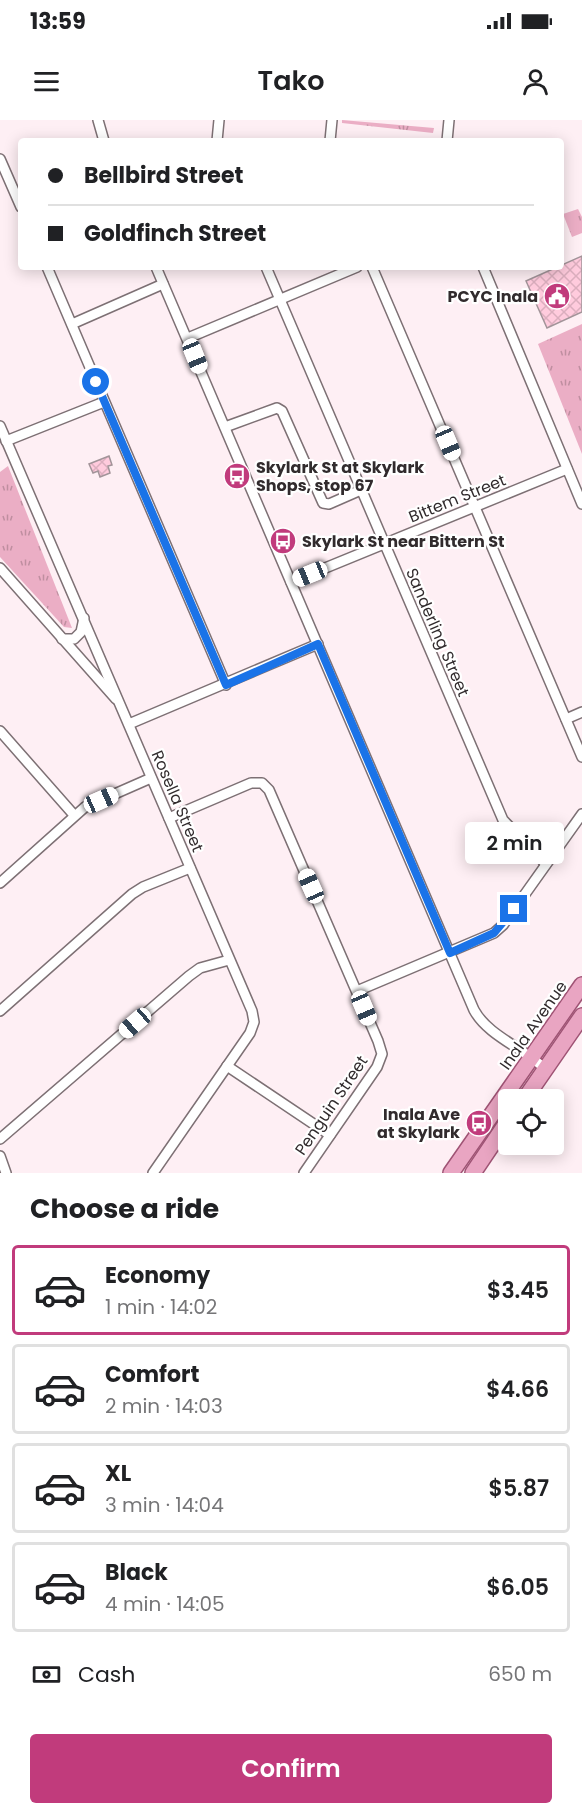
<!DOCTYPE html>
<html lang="en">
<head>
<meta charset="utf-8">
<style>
  body { margin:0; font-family:Poppins,sans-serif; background:#f6f6f6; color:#202124; height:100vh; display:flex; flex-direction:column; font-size:22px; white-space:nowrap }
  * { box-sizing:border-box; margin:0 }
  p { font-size:20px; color:#757577 }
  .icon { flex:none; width:33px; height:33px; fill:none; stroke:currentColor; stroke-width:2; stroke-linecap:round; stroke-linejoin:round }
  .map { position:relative; height:1053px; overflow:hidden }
  .drawer { display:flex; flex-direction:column; background:#fff; flex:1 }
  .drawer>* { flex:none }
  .hud { position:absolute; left:18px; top:18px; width:546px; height:132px; border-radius:6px; box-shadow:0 3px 15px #0003; display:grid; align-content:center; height:132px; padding:0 30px; background:#fff }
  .tools { position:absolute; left:498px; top:969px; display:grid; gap:12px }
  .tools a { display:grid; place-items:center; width:66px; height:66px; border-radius:6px; background:#fff; box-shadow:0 3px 15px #0003; font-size:30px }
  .end { position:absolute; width:27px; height:27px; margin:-14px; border:8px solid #1a73e8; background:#fff; box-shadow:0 0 0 3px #fff }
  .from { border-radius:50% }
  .bubble { position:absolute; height:42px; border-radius:6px; background:#fff; box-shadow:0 3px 15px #0003; font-size:20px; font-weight:600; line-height:42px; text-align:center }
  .car { position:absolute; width:18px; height:36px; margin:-18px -9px; border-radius:8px; box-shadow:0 0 4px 2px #0007; background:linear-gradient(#fff 24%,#345 0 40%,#fff 0 76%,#345 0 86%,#fff 0) }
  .hud b { display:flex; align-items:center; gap:21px; height:57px; font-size:22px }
  .hud b+b { border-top:2px solid #e0e0e0 }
  .hud i { width:15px; height:15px; background:#202124 }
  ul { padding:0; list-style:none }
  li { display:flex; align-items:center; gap:18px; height:90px; margin:0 12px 9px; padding:0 18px; border:3px solid #e0e0e0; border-radius:6px }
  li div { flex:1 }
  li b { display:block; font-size:22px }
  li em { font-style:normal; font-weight:600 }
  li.active { border-color:#c13b7c }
  li>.icon { width:54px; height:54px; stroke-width:1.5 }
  h2 { padding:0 30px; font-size:27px; line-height:72px }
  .pay { display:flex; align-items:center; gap:15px; height:66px; padding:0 30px; font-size:22px }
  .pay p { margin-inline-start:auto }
  .cta { display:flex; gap:12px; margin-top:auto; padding:12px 30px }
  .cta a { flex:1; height:69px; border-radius:6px; background:#c13b7c; color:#fff; font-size:24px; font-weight:600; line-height:69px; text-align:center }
  .status { display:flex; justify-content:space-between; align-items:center; height:42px; padding:0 30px; background:#fff; direction:ltr }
  .status svg { height:16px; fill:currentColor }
  header { display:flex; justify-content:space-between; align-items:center; height:78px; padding:0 30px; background:#fff; font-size:27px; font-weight:600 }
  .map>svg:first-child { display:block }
  .grass { fill:url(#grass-tufts) }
  .building { fill:url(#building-cross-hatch); stroke:#a29499; stroke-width:1.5 }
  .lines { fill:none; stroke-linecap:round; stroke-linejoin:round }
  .minor-casing { stroke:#7d7074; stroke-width:12 }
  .primary-casing { stroke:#9f5374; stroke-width:18 }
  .minor { stroke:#fff; stroke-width:9 }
  .primary { stroke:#e9a5c2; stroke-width:15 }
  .route { stroke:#1a73e8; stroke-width:8 }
  .labels { text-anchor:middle; stroke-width:4.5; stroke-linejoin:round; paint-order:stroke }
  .poi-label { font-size:16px; font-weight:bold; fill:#312b2d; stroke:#fff; text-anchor:end }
  .street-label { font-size:16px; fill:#312b2d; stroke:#fff }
</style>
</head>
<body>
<div class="status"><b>13:59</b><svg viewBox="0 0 49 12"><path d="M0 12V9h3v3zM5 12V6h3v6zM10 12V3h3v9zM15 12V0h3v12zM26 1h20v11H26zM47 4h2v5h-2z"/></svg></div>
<header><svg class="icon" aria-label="menu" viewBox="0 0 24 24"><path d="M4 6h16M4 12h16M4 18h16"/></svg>Tako<svg class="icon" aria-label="person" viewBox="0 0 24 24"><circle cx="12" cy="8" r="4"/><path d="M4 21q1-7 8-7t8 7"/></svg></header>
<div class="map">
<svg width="582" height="1053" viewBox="0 0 582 1053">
  <defs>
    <pattern id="grass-tufts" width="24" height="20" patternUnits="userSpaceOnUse" patternTransform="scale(1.5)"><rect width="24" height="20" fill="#ebaec5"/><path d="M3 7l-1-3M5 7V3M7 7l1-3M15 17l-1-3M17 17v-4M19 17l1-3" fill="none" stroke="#bf8ea0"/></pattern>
    <pattern id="building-cross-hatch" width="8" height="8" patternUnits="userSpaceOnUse" patternTransform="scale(1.5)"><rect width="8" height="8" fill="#ffcbdd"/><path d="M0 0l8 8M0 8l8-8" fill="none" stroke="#dbaebe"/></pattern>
  </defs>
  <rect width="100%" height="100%" fill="#feeff4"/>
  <g class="grass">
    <path d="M342,0L434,8L433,13L342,3Z"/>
    <path d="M578,89L582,97V113L572,117L563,94Z"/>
    <path d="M582,204V334L538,224Z"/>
    <path d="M8,346L72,508L64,507L0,437V352Z"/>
  </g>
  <g class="building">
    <path d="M582,136V192L547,208L526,161Z"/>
    <path d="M109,336L112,345L108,346L110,353L100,357L98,351L93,353L89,344Z"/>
  </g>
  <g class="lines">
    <defs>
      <g id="minor">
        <path d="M98,0L104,21"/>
        <path d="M217,21L219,0"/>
        <path d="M330,21L332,0"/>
        <path d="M447,21L449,0"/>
        <path d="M0,39L21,87"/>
        <path d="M47,147L226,565"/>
        <path d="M156,147L474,890C488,916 524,928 545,949"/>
        <path d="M266,147L503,700L546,744"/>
        <path d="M372,147L582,637"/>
        <path d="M483,147L582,384"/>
        <path d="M72,204L163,164"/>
        <path d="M188,218L357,147"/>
        <path d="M0,306L252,891L254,902L250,913L153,1053"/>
        <path d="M225,307L277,288L282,291L323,383L329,384L361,370"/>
        <path d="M6,321L104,282"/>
        <path d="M0,448L116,579"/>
        <path d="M291,462L567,349"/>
        <path d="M62,519H74L81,512L84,498"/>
        <path d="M566,599L582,592"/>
        <path d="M129,604L318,524"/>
        <path d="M0,611L74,695"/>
        <path d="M169,698L251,663H262L269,670L378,921L382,934L377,947L304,1053"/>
        <path d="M0,763L85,687L151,658"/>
        <path d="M357,871L494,813L503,805L582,694"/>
        <path d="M0,891L132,774L143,767L190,748"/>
        <path d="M227,946L330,1015"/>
        <path d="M0,1019L189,856L200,848L229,840"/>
        <path d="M0,1036L6,1053"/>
      </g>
      <g id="primary">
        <path d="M524,980L582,896"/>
        <path d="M451,1053L582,865"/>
        <path d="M473,1053L508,1001"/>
      </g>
    </defs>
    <use href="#minor" class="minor-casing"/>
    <use href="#primary" class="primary-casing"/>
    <use href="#minor" class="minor"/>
    <use href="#primary" class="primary"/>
  </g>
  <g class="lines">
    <path class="route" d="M96,262L226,565L318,524L450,833L494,813L514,789"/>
  </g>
  <defs>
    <symbol id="civic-disc" viewBox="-11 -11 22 22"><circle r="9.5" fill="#c13b7c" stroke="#fff"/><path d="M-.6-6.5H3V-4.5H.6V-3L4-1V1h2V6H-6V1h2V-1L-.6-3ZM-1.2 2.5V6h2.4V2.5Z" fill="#fff"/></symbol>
    <symbol id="bus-disc" viewBox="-11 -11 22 22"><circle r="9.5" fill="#c13b7c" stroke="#fff"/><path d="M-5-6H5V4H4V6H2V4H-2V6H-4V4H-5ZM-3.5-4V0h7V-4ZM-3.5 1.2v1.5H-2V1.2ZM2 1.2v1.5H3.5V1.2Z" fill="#fff"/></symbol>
  </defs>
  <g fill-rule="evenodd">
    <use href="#civic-disc" x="542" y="161" width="30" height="30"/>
    <use href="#bus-disc" x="222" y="341" width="30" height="30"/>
    <use href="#bus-disc" x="268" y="406" width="30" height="30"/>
    <use href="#bus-disc" x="464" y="988" width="30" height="30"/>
  </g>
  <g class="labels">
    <g class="poi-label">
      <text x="538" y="182">PCYC Inala</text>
      <text x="256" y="353" text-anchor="start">Skylark St at Skylark<tspan x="256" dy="18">Shops, stop 67</tspan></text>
      <text x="302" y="427" text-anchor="start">Skylark St near Bittern St</text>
      <text x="460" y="1000">Inala Ave<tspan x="460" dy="18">at Skylark</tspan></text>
    </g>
    <g class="street-label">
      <text transform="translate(457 378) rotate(-22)" y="6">Bittem Street</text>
      <text transform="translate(438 512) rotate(67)" y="6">Sanderling Street</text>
      <text transform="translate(178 681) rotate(67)" y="6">Rosella Street</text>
      <text transform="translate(533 905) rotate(-55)" y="6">Inala Avenue</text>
      <text transform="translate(331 985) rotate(-56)" y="6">Penguin Street</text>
    </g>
  </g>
</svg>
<div class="tools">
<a><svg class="icon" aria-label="locate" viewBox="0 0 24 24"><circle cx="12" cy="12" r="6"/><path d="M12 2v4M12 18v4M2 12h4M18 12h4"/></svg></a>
</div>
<i class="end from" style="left:96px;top:262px"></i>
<i class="end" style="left:514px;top:789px"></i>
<div class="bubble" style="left:465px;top:702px;width:99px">2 min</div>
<i class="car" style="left:195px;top:236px;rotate:158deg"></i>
<i class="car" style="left:448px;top:323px;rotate:157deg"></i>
<i class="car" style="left:310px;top:454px;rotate:248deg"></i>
<i class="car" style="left:101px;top:680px;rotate:66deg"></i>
<i class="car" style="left:311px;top:766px;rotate:336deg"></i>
<i class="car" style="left:364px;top:888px;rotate:157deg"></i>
<i class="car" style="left:135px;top:903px;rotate:229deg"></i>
<div class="hud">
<b><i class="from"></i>Bellbird Street</b>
<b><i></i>Goldfinch Street</b>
</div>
</div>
<section class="drawer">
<h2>Choose a ride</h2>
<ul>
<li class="active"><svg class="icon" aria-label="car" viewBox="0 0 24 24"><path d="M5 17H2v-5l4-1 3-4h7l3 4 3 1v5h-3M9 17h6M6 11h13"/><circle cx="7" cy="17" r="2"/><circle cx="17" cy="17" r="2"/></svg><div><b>Economy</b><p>1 min · 14:02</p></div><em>$3.45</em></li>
<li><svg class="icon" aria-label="car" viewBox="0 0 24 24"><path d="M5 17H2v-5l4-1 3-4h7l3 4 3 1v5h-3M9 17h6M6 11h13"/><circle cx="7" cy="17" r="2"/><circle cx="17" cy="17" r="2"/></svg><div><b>Comfort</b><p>2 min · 14:03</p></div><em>$4.66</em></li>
<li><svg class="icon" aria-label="car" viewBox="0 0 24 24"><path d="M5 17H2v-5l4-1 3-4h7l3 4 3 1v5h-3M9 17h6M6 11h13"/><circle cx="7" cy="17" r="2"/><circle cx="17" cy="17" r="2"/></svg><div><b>XL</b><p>3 min · 14:04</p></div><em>$5.87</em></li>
<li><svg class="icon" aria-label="car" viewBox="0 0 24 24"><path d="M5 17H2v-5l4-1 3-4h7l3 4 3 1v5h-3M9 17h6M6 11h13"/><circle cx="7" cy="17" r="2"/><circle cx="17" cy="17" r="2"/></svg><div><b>Black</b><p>4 min · 14:05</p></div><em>$6.05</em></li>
</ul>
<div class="pay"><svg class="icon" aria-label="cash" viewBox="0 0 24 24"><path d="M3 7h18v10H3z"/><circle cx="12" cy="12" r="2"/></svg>Cash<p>650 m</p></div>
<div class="cta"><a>Confirm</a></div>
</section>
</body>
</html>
